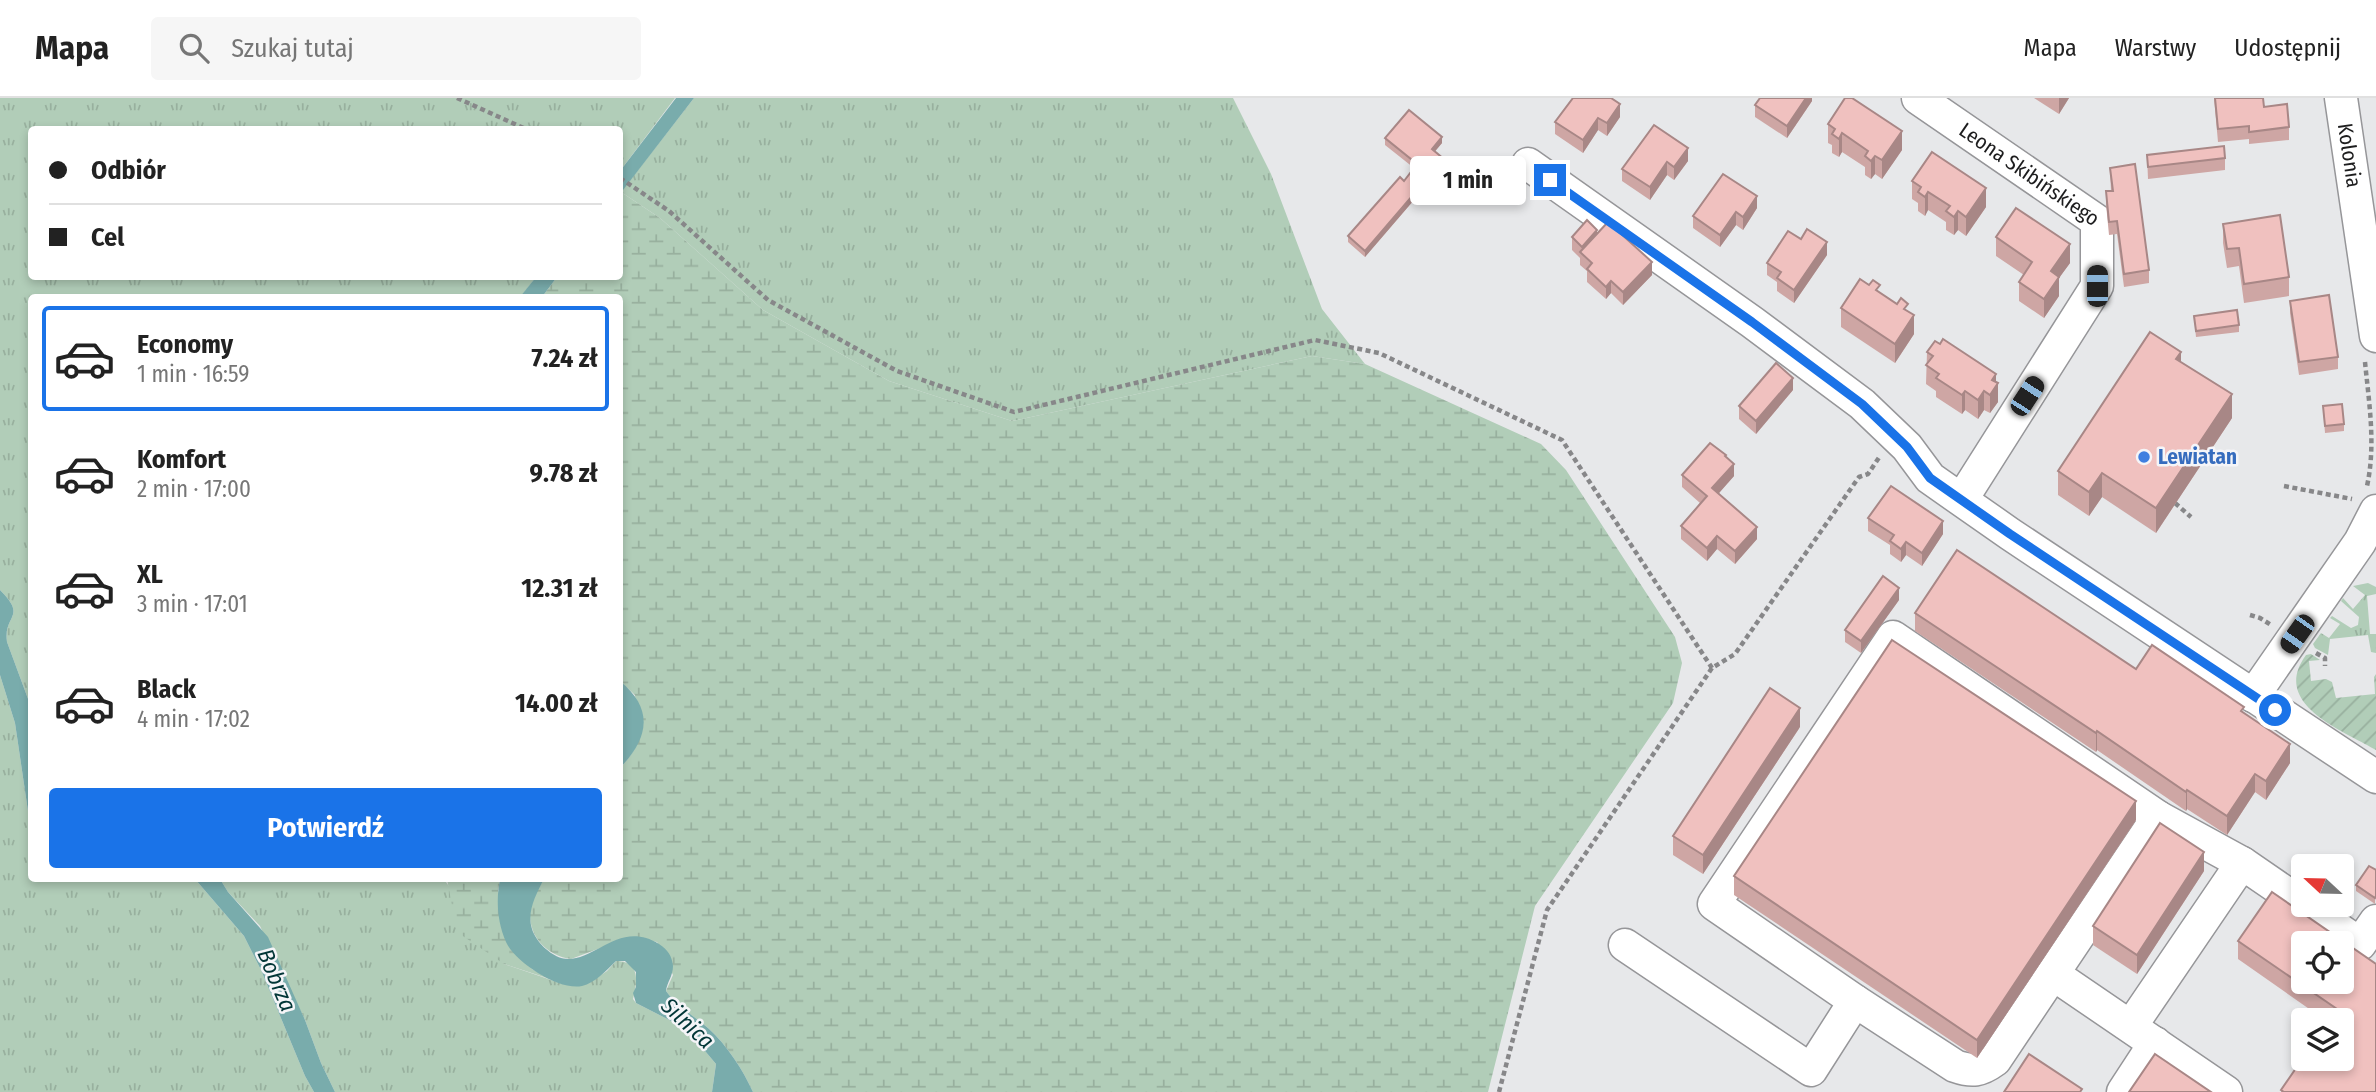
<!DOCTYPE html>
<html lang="pl">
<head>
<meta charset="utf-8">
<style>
  body { margin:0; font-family:"Fira Sans Condensed",sans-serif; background:#f6f6f6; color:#222; height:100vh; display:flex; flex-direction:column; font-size:26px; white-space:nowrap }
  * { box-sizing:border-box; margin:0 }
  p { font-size:23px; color:#767676 }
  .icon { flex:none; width:38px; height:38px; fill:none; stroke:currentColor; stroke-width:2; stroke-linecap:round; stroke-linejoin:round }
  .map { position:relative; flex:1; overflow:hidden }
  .details { position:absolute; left:28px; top:196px; width:595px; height:588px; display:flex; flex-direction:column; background:#fff; border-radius:7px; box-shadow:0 4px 10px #0003 }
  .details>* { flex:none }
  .top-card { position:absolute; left:28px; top:28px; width:595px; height:154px; border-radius:7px; box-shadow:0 4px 10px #0003; display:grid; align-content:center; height:154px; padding:0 21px; background:#fff }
  .needle { width:46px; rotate:292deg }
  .fabs { position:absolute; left:2291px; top:756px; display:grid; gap:14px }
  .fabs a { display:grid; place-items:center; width:63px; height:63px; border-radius:7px; background:#fff; box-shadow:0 4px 10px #0003; font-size:35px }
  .end { position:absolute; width:32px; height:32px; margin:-16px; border:9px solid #1a73e8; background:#fff; box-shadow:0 0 0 4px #fff }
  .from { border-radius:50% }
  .bubble { position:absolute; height:49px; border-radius:7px; background:#fff; box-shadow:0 4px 10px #0003; font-size:23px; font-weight:700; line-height:49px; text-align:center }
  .car { position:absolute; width:21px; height:42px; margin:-21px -10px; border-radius:9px; box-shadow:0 0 5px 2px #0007; background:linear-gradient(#222 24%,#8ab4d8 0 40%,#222 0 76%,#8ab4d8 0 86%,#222 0) }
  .top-card b { display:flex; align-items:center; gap:24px; height:66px; font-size:26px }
  .top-card b+b { border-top:2px solid #e0e0e0 }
  .top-card i { width:18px; height:18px; background:#222 }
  ul { padding:12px 0 0; list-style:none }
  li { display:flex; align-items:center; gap:21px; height:105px; margin:0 14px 10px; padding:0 7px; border:4px solid transparent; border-radius:7px }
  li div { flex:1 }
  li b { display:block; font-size:26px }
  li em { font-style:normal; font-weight:700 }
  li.on { border-color:#1a73e8 }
  li>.icon { width:63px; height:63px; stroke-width:1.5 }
  .primary-button { display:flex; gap:14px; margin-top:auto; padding:14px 21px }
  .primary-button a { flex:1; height:80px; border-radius:7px; background:#1a73e8; color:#fff; font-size:28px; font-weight:700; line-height:80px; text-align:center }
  header { display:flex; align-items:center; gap:42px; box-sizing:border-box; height:98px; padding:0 35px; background:#fff; border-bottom:2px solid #e0e0e0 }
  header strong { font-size:33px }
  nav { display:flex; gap:38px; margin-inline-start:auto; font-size:24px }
  .search { width:490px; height:63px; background:#f6f6f6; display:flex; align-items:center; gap:18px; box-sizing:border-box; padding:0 24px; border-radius:7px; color:#767676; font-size:26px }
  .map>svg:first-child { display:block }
  .grass { fill:url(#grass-tufts) }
  .wetland { fill:url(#wetland-marsh) }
  .garden { fill:url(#garden-furrows) }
  .water { fill:#79acac }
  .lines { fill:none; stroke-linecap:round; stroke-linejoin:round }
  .minor-casing { stroke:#969699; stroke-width:35 }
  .path { stroke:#878789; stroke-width:4.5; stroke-dasharray:5 3.5; stroke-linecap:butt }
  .minor { stroke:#fff; stroke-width:32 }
  .wall { fill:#cea6a4 }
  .shaded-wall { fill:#a88786 }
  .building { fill:#f0c1bf; stroke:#a88786; stroke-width:2; fill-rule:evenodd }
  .route { stroke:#1a73e8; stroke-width:9 }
  .shop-dot { fill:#3f7fe0; stroke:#f5f5f8; stroke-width:2.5 }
  .labels { text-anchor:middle; stroke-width:5; stroke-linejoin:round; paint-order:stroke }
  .street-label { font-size:21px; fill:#1d1d1e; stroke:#f5f5f8 }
  .shop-label { font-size:21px; font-weight:bold; fill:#366cbe; stroke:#f5f5f8; text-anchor:start }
  .water-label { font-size:23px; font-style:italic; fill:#023637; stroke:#f5f5f8 }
</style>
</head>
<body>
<header>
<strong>Mapa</strong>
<div class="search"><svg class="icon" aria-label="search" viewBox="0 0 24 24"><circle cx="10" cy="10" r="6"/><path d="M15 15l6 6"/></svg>Szukaj tutaj</div>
<nav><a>Mapa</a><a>Warstwy</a><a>Udostępnij</a></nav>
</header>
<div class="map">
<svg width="2376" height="994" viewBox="0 0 2376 994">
  <defs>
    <pattern id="grass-tufts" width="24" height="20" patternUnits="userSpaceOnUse" patternTransform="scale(1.75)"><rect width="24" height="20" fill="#b1cdb8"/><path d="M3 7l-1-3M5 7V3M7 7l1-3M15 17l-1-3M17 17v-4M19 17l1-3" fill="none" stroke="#98b09e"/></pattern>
    <pattern id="wetland-marsh" width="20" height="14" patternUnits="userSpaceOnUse" patternTransform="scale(1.75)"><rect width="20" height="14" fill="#b1cdb8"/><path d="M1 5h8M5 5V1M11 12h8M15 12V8" fill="none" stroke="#98b09e"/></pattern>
    <pattern id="garden-furrows" width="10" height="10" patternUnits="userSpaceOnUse" patternTransform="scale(1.75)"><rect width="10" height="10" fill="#b1cdb8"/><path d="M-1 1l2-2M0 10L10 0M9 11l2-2" fill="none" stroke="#98b09e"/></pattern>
  </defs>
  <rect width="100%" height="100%" fill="#e7e8ea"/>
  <g class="grass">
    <path d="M0,0H675L620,73V32H32V178L536,179L520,200H32L31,609L7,544C3,516 28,520 0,492Z"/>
    <path d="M694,0H1233L1271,76L1322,211L1365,266L1312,258L1012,323L889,283L763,212L660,120L621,94Z"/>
    <path d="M2368,485L2376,489V496L2367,498L2370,536H2376V555L2371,554L2368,537L2330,541L2328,557L2315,550L2313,546L2321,535L2329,540L2340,526L2330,520L2332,518L2351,530L2358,527L2359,519L2341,503L2343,500L2353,511L2365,497L2353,488Z"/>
    <path d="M0,577L15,625L28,713L31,721L32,780L195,781L244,838L261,872L305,978L314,994H0Z"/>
    <path d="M220,781H447L446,784L504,866L566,887L592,883L607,873L616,863C640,863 638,883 633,901L636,905L677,926L700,947L716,966L712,994H335L321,965L305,922L260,828L228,794Z"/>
  </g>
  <g class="wetland">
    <path d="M621,94L660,120L763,212L889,283L1012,323L1312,258L1365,266L1541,346L1566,372L1675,539L1682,565L1673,605L1535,808L1488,994H753C743,972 727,947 708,930C694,918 677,908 666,893L673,877L657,844L630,839L571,861C548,858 530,840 530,817C530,804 538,791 544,781L620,780V670C646,643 638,632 635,597L620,583V200L542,199L557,179L620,178Z"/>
    <path d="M447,781H500L498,793L532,871L550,881L504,866L457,834Z"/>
  </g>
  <path class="garden" d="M2311,556L2320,562L2309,563L2311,583L2326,581L2332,584L2336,600L2375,596L2374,579L2376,576V652C2342,632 2270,606 2306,557Z"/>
  <g class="water">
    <path d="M676,0H694L620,96V73Z"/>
    <path d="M536,179H557L542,199H520Z"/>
    <path d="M0,492C28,520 3,516 7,544L31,609V721L28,713L15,625L0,577Z"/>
    <path d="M620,583C654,611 649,640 620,670Z"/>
    <path d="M195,781H220L228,794L268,839L305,922L321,965L335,994H314L305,978L261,872L244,838Z"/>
    <path d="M500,781H544C534,800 523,821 537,841C543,850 556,861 568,861C597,861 621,822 659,846C668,852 672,858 673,868C673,878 667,884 666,893C677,908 694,918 708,930C727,947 743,972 753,994H712L716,966L700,947L677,926L636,905L633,895L636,889V874L625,863H616C607,872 595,885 582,888C559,893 515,864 506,844C497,823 496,802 500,781Z"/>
  </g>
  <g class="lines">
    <defs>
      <g id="minor">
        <path id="s1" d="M1918,0L2097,123V188L1962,401"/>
        <path id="s2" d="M2341,0L2376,238"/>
        <path d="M1528,66L1752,224L1862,306L1907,349L1930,380L2010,436L2376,679"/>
        <path d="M1893,539L2158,719L1995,962C1980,973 1972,974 1955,968L1855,903L1714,806Z"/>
        <path d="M2253,598L2360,444L2376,413"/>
        <path d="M2158,719L2242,765"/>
        <path d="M1625,847L1811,972L1855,903"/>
        <path d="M2053,876L2226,994"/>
        <path d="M2131,928L2242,765L2360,846L2376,823"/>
        <path d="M2123,994L2155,945"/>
      </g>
    </defs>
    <use href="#minor" class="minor-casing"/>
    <g class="path">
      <path d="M457,0L528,32"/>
      <path d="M620,80L669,113L768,202L897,273L1014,314L1315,242L1379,255L1562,342L1712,570"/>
      <path d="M2365,264C2369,305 2376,347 2367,388"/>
      <path d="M2284,388L2352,401"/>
      <path d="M2175,405L2191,419"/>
      <path d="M2250,517L2260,520L2271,527"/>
      <path d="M2316,555L2325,560V568"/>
      <path d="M1499,994L1547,812L1712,570L1735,556L1859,379L1868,376L1880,358"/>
    </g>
    <use href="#minor" class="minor"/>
  </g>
  <g class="wall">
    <path d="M1573,0L1620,19L1607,38L1598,32L1583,55L1555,36V24Z"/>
    <path d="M1812,0V3L1787,40L1755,19V7Z"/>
    <path d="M2034,0H2069L2059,16Z"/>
    <path d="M2214,0H2263L2264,9L2289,29V42L2249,46V41L2218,44Z"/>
    <path d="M1828,26L1902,52L1882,81L1875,76L1871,81L1865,77V69L1842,54L1839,59L1832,55V47L1828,45Z"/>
    <path d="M1385,40L1442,45L1435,53L1444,67L1365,159L1348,144V138L1404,83L1414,70L1385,47Z"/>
    <path d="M2147,57L2225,60V72L2148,81Z"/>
    <path d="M1688,63L1674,82L1667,77L1650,102L1622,83V71Z"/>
    <path d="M2110,70L2149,172V185L2124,189L2117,136L2109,137L2106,106V93H2111Z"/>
    <path d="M1912,83L1986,109L1966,138L1958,132L1954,137L1946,132V124L1928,112L1925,118L1918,113V105L1912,101Z"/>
    <path d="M1757,110L1743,132L1736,127L1720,149L1693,130V118Z"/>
    <path d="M2223,126L2289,179V198L2244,205L2239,168L2227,170L2223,145Z"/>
    <path d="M1597,135L1652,177L1623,207L1611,195L1606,201L1587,184V173L1580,167V160L1572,152V139Z"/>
    <path d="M1996,139L2070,165L2059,180V198L2044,220L2019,203V184L2024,177L1996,158Z"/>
    <path d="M1827,157L1794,205L1777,193V184L1767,177V165Z"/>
    <path d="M1880,195L1908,213L1914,236L1895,265L1841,229V210Z"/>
    <path d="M2290,203L2338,259V271L2299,277L2290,215Z"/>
    <path d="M2194,218L2239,227V234L2196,239Z"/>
    <path d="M1927,254L1996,284L1998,304L1990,315L1984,312L1978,321L1965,312L1962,316L1936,299V293L1926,286Z"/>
    <path d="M2181,264L2232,320L2156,435L2102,399L2089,418L2058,397V373Z"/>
    <path d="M1793,292L1756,336L1739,321V308Z"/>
    <path d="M2323,308L2344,326V333L2325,335Z"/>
    <path d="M1726,359L1734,378L1718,396L1757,441L1735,466L1717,451L1707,463L1681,441V428L1700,405L1682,389V377Z"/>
    <path d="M1868,420L1943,436L1922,468L1906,457L1901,464L1890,456V447L1868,433Z"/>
    <path d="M1899,502L1861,555L1845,544V532Z"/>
    <path d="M1915,515L2136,571L2244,616L2290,665L2266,702L2255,694L2227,737L2187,711L2186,713L2097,652L2096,654L1915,533Z"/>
    <path d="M1800,629L1703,776L1673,757V738Z"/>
    <path d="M2136,722L1977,960L1734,797V778Z"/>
    <path d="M2376,772L2375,806L2356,793V787Z"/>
    <path d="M2204,773L2137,876L2093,847V828Z"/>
    <path d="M2238,843L2376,866V994H2281V992L2342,922H2325L2238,861Z"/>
  </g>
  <g class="shaded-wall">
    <path d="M1806,0H1812V3L1787,40V28Z"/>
    <path d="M2059,0H2069L2059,16Z"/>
    <path d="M1620,6V19L1607,38V25Z"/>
    <path d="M1598,20V32L1583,55V42Z"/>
    <path d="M1902,33V52L1882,81V62Z"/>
    <path d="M1842,35V54L1839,59V41Z"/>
    <path d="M1442,39V45L1432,57V51Z"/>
    <path d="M1688,50V63L1674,82V69Z"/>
    <path d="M1875,58V76L1871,81V63Z"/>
    <path d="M1444,61V67L1365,159V153Z"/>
    <path d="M1667,64V77L1650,102V89Z"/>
    <path d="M1986,90V109L1966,138V119Z"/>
    <path d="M1928,94V112L1925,118V99Z"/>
    <path d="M1757,98V110L1743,132V119Z"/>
    <path d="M1958,113V132L1954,137V119Z"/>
    <path d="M1736,114V127L1720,149V137Z"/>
    <path d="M1597,132V145L1582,156V149Z"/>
    <path d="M1827,144V157L1794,205V192Z"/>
    <path d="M2070,146V165L2059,180V198L2044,220V201L2051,173Z"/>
    <path d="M1652,164V177L1623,207V194Z"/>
    <path d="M1611,183V195L1606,201V189Z"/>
    <path d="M1914,217V236L1895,265V246Z"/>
    <path d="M2181,254V278L2176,261Z"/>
    <path d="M1996,276V288L1998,285V304L1990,315V297L1992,282Z"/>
    <path d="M1793,280V292L1756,336V323Z"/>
    <path d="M1965,293V312L1962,316V297Z"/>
    <path d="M1984,293V312L1978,321V302Z"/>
    <path d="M2232,296V320L2156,435V410Z"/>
    <path d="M1734,366V378L1712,403V390Z"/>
    <path d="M2102,375V399L2089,418V394Z"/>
    <path d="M1943,423V436L1922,468V455Z"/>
    <path d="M1757,429V441L1735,466V453Z"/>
    <path d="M1717,438V451L1707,463V450Z"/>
    <path d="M1906,444V457L1901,464V451Z"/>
    <path d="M1899,490V502L1861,555V543Z"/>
    <path d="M1800,610V629L1703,776V757Z"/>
    <path d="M2097,633V652L2096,654V635Z"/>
    <path d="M2290,646V665L2266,702V683Z"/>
    <path d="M2255,676V694L2227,737V718Z"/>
    <path d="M2187,692V711L2186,713V694Z"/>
    <path d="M2136,703V722L1977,960V942Z"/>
    <path d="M2204,754V773L2137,876V857Z"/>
  </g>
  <g class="building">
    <path d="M1573,0H1611L1620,6L1607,25L1598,20L1583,42L1555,24Z"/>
    <path d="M1760,0H1806L1787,28L1755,7Z"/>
    <path d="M1845,0H1852L1902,33L1882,62L1875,58L1871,63L1865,58L1868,53L1842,35L1839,41L1832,36L1835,31L1828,26Z"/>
    <path d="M2215,0H2263L2264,9L2287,6L2289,29L2249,34V28L2218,31Z"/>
    <path d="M1409,12L1442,39L1432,51L1444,61L1365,153L1348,138L1400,79L1404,83L1417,66L1385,40Z"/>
    <path d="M1654,27L1688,50L1674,69L1667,64L1650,89L1622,71Z"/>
    <path d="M2224,48L2225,60L2148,69L2147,57Z"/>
    <path d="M1932,54L1986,90L1966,119L1958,113L1954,119L1946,113L1950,108L1928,94L1925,99L1918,94L1921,89L1912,83Z"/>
    <path d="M2135,66L2149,172L2124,176L2117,123L2109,124L2106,93H2113L2110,70Z"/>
    <path d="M1723,76L1757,98L1743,119L1736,114L1720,137L1693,118Z"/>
    <path d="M2016,110L2070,146L2051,173L2059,179L2044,201L2019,184L2032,164L1996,139Z"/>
    <path d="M2280,117L2289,179L2244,186L2239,150L2227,151L2223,126Z"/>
    <path d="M1587,122L1597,132L1582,149L1572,139Z"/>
    <path d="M1608,124L1652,164L1623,194L1611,183L1606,189L1587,171L1592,165L1580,154Z"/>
    <path d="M1807,131L1827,144L1794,192L1777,180L1781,174L1767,165L1788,133L1801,141Z"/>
    <path d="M1860,181L1869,187L1873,182L1880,187L1876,192L1897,206L1901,200L1908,206L1904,211L1914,217L1895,246L1841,210Z"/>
    <path d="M2329,197L2338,259L2299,264L2290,203Z"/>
    <path d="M2237,212L2239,227L2196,233L2194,218Z"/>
    <path d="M2150,234L2181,254L2176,261L2232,296L2156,410L2102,375L2089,394L2058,373Z"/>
    <path d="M1943,241L1996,276L1992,282L1998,285L1990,297L1984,293L1978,302L1965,293L1962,297L1936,280L1939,276L1926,267L1933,258L1927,254L1935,243L1940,246Z"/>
    <path d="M1776,265L1793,280L1756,323L1739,308Z"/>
    <path d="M2342,306L2344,326L2325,328L2323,308Z"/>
    <path d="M1710,345L1726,357L1725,358L1734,366L1712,390L1757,429L1735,453L1717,438L1707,450L1681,428L1707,398L1682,377Z"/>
    <path d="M1891,388L1943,423L1922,455L1906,444L1901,451L1890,443L1894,437L1868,420Z"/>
    <path d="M1957,452L2136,571L2152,547L2244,609L2241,613L2290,646L2266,683L2255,676L2227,718L2187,692L2186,694L2097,633L2096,635L1915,515Z"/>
    <path d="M1883,478L1899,490L1861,543L1845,532Z"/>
    <path d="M1892,542L2136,703L1977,942L1734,778Z"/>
    <path d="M1770,590L1800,610L1703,757L1673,738Z"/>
    <path d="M2160,725L2204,754L2137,857L2093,828Z"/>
    <path d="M2369,768L2376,772V798L2375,800L2356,787Z"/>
    <path d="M2272,794L2376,866V994H2284L2281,992L2303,960V961H2342V922H2329L2337,911L2238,843ZM2303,845H2342V884H2303Z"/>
    <path d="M2029,956L2082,991L2080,994H2004Z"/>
    <path d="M2155,956L2211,994H2129Z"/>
  </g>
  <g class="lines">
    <path class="route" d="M1550,82L1752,224L1862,306L1907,349L1930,380L2010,436L2275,612"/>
  </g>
  <circle class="shop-dot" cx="2144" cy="359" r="7"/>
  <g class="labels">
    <g class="street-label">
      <text dy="7" stroke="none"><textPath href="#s2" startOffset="58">Kolonia</textPath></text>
      <text dy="7" stroke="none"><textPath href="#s1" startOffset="135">Leona Skibińskiego</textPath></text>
    </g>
    <g class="shop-label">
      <text x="2158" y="366">Lewiatan</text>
    </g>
    <g class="water-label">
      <text transform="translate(277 882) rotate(67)" y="8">Bobrza</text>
      <text transform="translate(688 925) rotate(43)" y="8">Silnica</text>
    </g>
  </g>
</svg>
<div class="fabs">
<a><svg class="needle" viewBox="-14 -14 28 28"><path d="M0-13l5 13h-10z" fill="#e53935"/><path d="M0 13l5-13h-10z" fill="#767676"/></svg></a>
<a><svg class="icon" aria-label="locate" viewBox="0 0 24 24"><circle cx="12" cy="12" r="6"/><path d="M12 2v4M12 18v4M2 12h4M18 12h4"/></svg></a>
<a><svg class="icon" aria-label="layers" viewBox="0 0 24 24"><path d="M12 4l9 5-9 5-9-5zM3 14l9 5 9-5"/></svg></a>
</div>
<i class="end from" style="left:2275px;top:612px"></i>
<i class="end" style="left:1550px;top:82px"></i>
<div class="bubble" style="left:1410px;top:58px;width:116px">1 min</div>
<i class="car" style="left:2097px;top:188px;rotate:0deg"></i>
<i class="car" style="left:2027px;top:298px;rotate:33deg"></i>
<i class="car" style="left:2297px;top:536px;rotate:215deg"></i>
<div class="top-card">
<b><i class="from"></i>Odbiór</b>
<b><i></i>Cel</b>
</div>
<section class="details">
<ul>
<li class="on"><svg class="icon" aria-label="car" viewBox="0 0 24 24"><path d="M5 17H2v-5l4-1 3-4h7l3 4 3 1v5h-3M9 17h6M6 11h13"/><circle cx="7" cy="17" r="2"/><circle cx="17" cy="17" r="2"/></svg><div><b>Economy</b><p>1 min · 16:59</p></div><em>7.24 zł</em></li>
<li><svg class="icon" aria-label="car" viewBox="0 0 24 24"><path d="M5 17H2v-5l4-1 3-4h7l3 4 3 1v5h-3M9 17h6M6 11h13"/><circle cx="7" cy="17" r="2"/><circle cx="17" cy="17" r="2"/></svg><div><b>Komfort</b><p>2 min · 17:00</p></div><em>9.78 zł</em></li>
<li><svg class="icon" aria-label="car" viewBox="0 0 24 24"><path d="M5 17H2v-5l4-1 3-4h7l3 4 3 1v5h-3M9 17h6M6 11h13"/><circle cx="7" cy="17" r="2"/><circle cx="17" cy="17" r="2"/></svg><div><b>XL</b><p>3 min · 17:01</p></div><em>12.31 zł</em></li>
<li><svg class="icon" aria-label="car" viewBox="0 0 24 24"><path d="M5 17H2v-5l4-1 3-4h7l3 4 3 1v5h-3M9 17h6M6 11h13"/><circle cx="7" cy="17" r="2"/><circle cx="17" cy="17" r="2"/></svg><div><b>Black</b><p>4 min · 17:02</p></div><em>14.00 zł</em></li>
</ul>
<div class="primary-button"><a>Potwierdź</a></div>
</section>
</div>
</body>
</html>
